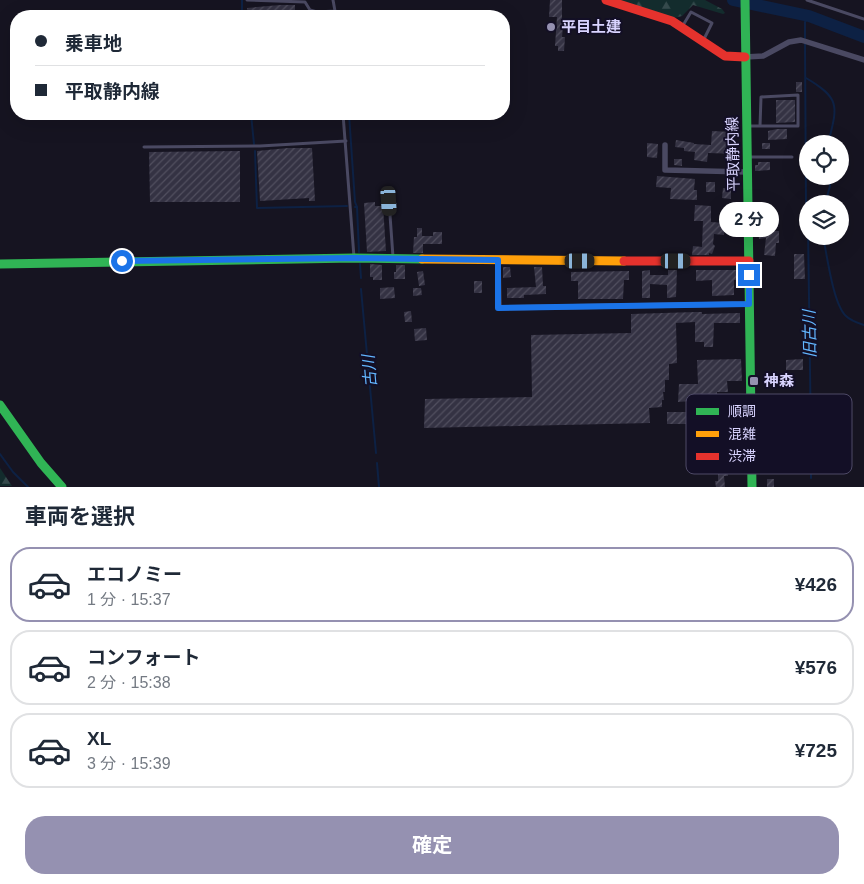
<!DOCTYPE html>
<html lang="ja">
<head>
<meta charset="utf-8">
<style>
  body { margin:0; font-family:Arial,"Noto Sans JP",sans-serif; background:#f6f6f7; color:#1f2937; height:100vh; display:flex; flex-direction:column; font-size:19px; white-space:nowrap }
  * { box-sizing:border-box; margin:0 }
  p { font-size:16px; color:#747a83 }
  .icon { flex:none; width:28px; height:28px; fill:none; stroke:currentColor; stroke-width:2; stroke-linecap:round; stroke-linejoin:round }
  .map { position:relative; height:487px; overflow:hidden }
  .sheet { display:flex; flex-direction:column; background:#fff; flex:1 }
  .sheet>* { flex:none }
  .banner { position:absolute; left:10px; top:10px; width:500px; height:110px; border-radius:20px; box-shadow:0 5px 20px #0002; display:grid; align-content:center; height:110px; padding:0 25px; background:#fff }
  .buttons { position:absolute; left:799px; top:135px; display:grid; gap:10px }
  .buttons a { display:grid; place-items:center; width:50px; height:50px; border-radius:50%; background:#fff; box-shadow:0 5px 20px #0002; font-size:25px }
  .end { position:absolute; width:22px; height:22px; margin:-11px; border:6px solid #1a73e8; background:#fff; box-shadow:0 0 0 2px #fff }
  .from { border-radius:50% }
  .bubble { position:absolute; height:35px; border-radius:18px; background:#fff; box-shadow:0 5px 20px #0002; font-size:16px; font-weight:700; line-height:35px; text-align:center }
  .car { position:absolute; width:15px; height:30px; margin:-15px -8px; border-radius:6px; box-shadow:0 0 4px 1px #0007; background:linear-gradient(#222 24%,#8ab4d8 0 40%,#222 0 76%,#8ab4d8 0 86%,#222 0) }
  .banner b { display:flex; align-items:center; gap:18px; height:48px; font-size:19px }
  .banner b+b { border-top:1px solid #e0e1e3 }
  .banner i { width:12px; height:12px; background:#1f2937 }
  ul { padding:0; list-style:none }
  li { display:flex; align-items:center; gap:15px; height:75px; margin:0 10px 8px; padding:0 15px; border:2px solid #e0e1e3; border-radius:20px }
  li div { flex:1 }
  li b { display:block; font-size:19px }
  li em { font-style:normal; font-weight:700 }
  li.selected { border-color:#9591b1 }
  li>.icon { width:45px; height:45px; stroke-width:1.5 }
  h2 { padding:0 25px; font-size:22px; line-height:60px }
  .button { display:flex; gap:10px; margin-top:auto; padding:10px 25px }
  .button a { flex:1; height:58px; border-radius:20px; background:#9591b1; color:#fff; font-size:20px; font-weight:700; line-height:58px; text-align:center }
  .map>svg:first-child { display:block }
  .forest { fill:url(#forest-firs) }
  .lines { fill:none; stroke-linecap:round; stroke-linejoin:round }
  .stream { stroke:#0d2144; stroke-width:2 }
  .river { stroke:#0d2144; stroke-width:12 }
  .building { fill:url(#building-hatch) }
  .lane { stroke:#4a4962; stroke-width:3 }
  .street { stroke:#4a4962; stroke-width:5.5 }
  .fast { stroke:#30b455; stroke-width:9 }
  .slow { stroke:#ff9f0a; stroke-width:9 }
  .jam { stroke:#e5322d; stroke-width:9 }
  .route { stroke:#1a73e8; stroke-width:6 }
  .poi-dot { fill:#9591b1; stroke:#130f26; stroke-width:2 }
  .labels { text-anchor:middle; stroke-width:4; stroke-linejoin:round; paint-order:stroke }
  .poi-label { font-size:15px; font-weight:bold; fill:#d9d4ff; stroke:#130f26; text-anchor:start }
  .street-label { font-size:15px; fill:#d9d4ff; stroke:#130f26 }
  .water-label { font-size:16px; font-style:italic; fill:#62b6ff; stroke:#130f26 }
  .key { fill:#130f26; stroke:#4e4a67; stroke-width:1 }
  .key-label { font-size:14px; fill:#d9d4ff }
</style>
</head>
<body>
<div class="map">
<svg width="864" height="487" viewBox="0 0 864 487">
  <defs>
    <pattern id="forest-firs" width="22" height="20" patternUnits="userSpaceOnUse" patternTransform="scale(1.25)"><rect width="22" height="20" fill="#132c2d"/><path d="M5 1l3.5 6h-7zM16 11l3.5 6h-7z" fill="#354a4c"/></pattern>
    <pattern id="building-hatch" width="6" height="6" patternUnits="userSpaceOnUse" patternTransform="scale(1.25)"><rect width="6" height="6" fill="#343243"/><path d="M-1 1l2-2M0 6l6-6M5 7l2-2" fill="none" stroke="#514f5f"/></pattern>
  </defs>
  <rect width="100%" height="100%" fill="#161421"/>
  <g class="forest">
    <path d="M616,0H705L722,9L725,13L723,14L693,5L682,16L674,18Z"/>
    <path d="M0,468L12,486H0Z"/>
  </g>
  <g class="lines">
    <g class="stream">
      <path d="M242,0V16"/>
      <path d="M805,39V22L809,16"/>
      <path d="M805,44L806,208L808,212"/>
      <path d="M806,78C842,99 837,107 828,144"/>
      <path d="M251,114L254,144"/>
      <path d="M349,114L355,202L357,207"/>
      <path d="M255,151L257,208L347,206"/>
      <path d="M825,204L830,186L829,176"/>
      <path d="M355,207H357L359,252"/>
      <path d="M808,222V225"/>
      <path d="M808,227L811,440"/>
      <path d="M823,236C827,255 833,304 846,316C851,321 858,323 864,325"/>
      <path d="M360,264L361,278"/>
      <path d="M361,289L376,453"/>
      <path d="M0,454L13,472L28,487"/>
      <path d="M811,458V478"/>
      <path d="M377,463L379,487"/>
    </g>
    <path class="river" d="M733,0L809,16L864,37"/>
  </g>
  <g class="building">
    <path d="M550,0H562V26L563,27L562,37H565L564,51H558V46H555L557,17H549Z"/>
    <path d="M280,5H295V16H248L247,8Z"/>
    <rect x="796" y="82" width="6" height="10"/>
    <path d="M776,100H795V122L776,123Z"/>
    <path d="M777,129H787V139L768,140V131Z"/>
    <path d="M712,131L731,132L730,147H738V154L708,153L707,162L694,160L695,152L684,151V148L675,147L676,140L694,143V144L711,145Z"/>
    <path d="M647,143L658,144L657,158L647,157Z"/>
    <rect x="762" y="143" width="8" height="6"/>
    <path d="M288,148H312L315,201H309V198L260,201L257,151Z"/>
    <path d="M240,151V202H150L149,152Z"/>
    <path d="M674,159H682V166L674,165Z"/>
    <path d="M758,162H770V170L755,171V165H758Z"/>
    <path d="M657,176L695,179L694,190H697V200L670,199L671,188L656,187Z"/>
    <rect x="706" y="182" width="9" height="10"/>
    <path d="M723,188H731V199L722,198Z"/>
    <path d="M375,202V206H383L386,251L367,252L364,203Z"/>
    <path d="M695,205L711,206V222L725,223L724,235L714,234L713,244L715,246L712,254L709,253V255H692L693,246L702,247L703,221H694Z"/>
    <path d="M417,228H422V236H433V232H442V244H423V253H413L414,237H417Z"/>
    <path d="M768,229V231H779V243H776L775,256L764,255L766,238L759,239L758,230Z"/>
    <path d="M794,254H804L805,279H794Z"/>
    <path d="M370,264L382,265V280H373V277H370Z"/>
    <path d="M396,265H405V279H394V272H396Z"/>
    <path d="M503,267H510L511,277L503,278Z"/>
    <path d="M534,267H542L543,286H546V294L524,295V298H507V288L536,287Z"/>
    <path d="M650,270V275H668V270H677L676,297L667,298V285L650,284V298H642V271Z"/>
    <path d="M696,270H740L739,280H734V295L712,296V280L696,281Z"/>
    <path d="M423,271L425,285L419,286L417,272Z"/>
    <path d="M629,271V280H624L623,299H578V281H571V272Z"/>
    <rect x="474" y="281" width="8" height="12"/>
    <path d="M394,287L395,298L380,299V288Z"/>
    <path d="M413,288H421L422,295L413,296Z"/>
    <path d="M411,311L412,322H405L404,312Z"/>
    <path d="M696,312H702V314L740,313V323H714L713,347H704V342H695V322L676,323L677,363L669,364V380H665V392H663L664,400H662V407L649,408L650,423L424,428L425,399L532,397L531,335L631,333V314Z"/>
    <path d="M426,328L427,340L415,341L414,329Z"/>
    <path d="M741,359L742,381H727L728,392H717V394L691,395V401L678,402L679,384H698L697,360Z"/>
    <path d="M803,359V370H786V360Z"/>
    <rect x="795" y="394" width="9" height="14"/>
    <rect x="667" y="412" width="24" height="12"/>
    <path d="M727,463L728,476H724L725,487H716L715,481H718V464Z"/>
    <rect x="767" y="479" width="7" height="8"/>
  </g>
  <g class="lines">
    <g class="lane">
      <path d="M247,0L305,2L310,10L317,12L335,11L333,0"/>
      <path d="M807,0L864,19"/>
      <path d="M682,27L691,12L712,23L704,39"/>
      <path d="M343,114L354,257"/>
      <path d="M749,126H798V95L761,97L760,126"/>
      <path d="M144,147L260,146L346,141"/>
      <path d="M747,157H792"/>
      <path d="M389,201L393,257"/>
    </g>
    <g class="street">
      <path d="M745,57L763,56L789,42L801,40L864,60"/>
      <path d="M665,145V170L747,172"/>
      <path d="M498,260L499,308L749,304"/>
    </g>
    <g class="fast">
      <path d="M745,0L752,487"/>
      <path d="M0,264L354,258L422,259"/>
      <path d="M0,405L41,463L62,487"/>
    </g>
    <path class="slow" d="M422,259L624,261"/>
    <g class="jam">
      <path d="M606,0L672,21L725,56L745,57"/>
      <path d="M624,261H749"/>
    </g>
  </g>
  <g class="lines">
    <path class="route" d="M122,261L354,258L498,260V308L749,304V275"/>
  </g>
  <g class="poi-dot">
    <circle cx="551" cy="27" r="5"/>
    <rect x="749" y="376" width="10" height="10" rx="2.5"/>
  </g>
  <g class="labels">
    <g class="poi-label">
      <text x="561" y="32">平目土建</text>
      <text x="764" y="386">神森</text>
    </g>
    <g class="street-label">
      <text transform="translate(733 154) rotate(-91)" y="5">平取静内線</text>
    </g>
    <g class="water-label">
      <text transform="translate(809 334) rotate(-91)" y="6">旧古川</text>
      <text transform="translate(369 371) rotate(-95)" y="6">古川</text>
    </g>
  </g>
  <rect x="686" y="394" width="166" height="80" rx="8" class="key"/>
  <rect x="696" y="408" width="23" height="7" fill="#30b455"/>
  <rect x="696" y="431" width="23" height="6" fill="#ff9f0a"/>
  <rect x="696" y="453" width="23" height="7" fill="#e5322d"/>
  <g class="key-label">
    <text x="728" y="416">順調</text>
    <text x="728" y="439">混雑</text>
    <text x="728" y="461">渋滞</text>
  </g>
</svg>
<div class="buttons">
<a><svg class="icon" aria-label="locate" viewBox="0 0 24 24"><circle cx="12" cy="12" r="6"/><path d="M12 2v4M12 18v4M2 12h4M18 12h4"/></svg></a>
<a><svg class="icon" aria-label="layers" viewBox="0 0 24 24"><path d="M12 4l9 5-9 5-9-5zM3 14l9 5 9-5"/></svg></a>
</div>
<i class="end from" style="left:122px;top:261px"></i>
<i class="end" style="left:749px;top:275px"></i>
<div class="bubble" style="left:719px;top:202px;width:60px">2 分</div>
<i class="car" style="left:389px;top:201px;rotate:176deg"></i>
<i class="car" style="left:580px;top:261px;rotate:90deg"></i>
<i class="car" style="left:676px;top:261px;rotate:90deg"></i>
<div class="banner">
<b><i class="from"></i>乗車地</b>
<b><i></i>平取静内線</b>
</div>
</div>
<section class="sheet">
<h2>車両を選択</h2>
<ul>
<li class="selected"><svg class="icon" aria-label="car" viewBox="0 0 24 24"><path d="M5 17H2v-5l4-1 3-4h7l3 4 3 1v5h-3M9 17h6M6 11h13"/><circle cx="7" cy="17" r="2"/><circle cx="17" cy="17" r="2"/></svg><div><b>エコノミー</b><p>1 分 · 15:37</p></div><em>¥426</em></li>
<li><svg class="icon" aria-label="car" viewBox="0 0 24 24"><path d="M5 17H2v-5l4-1 3-4h7l3 4 3 1v5h-3M9 17h6M6 11h13"/><circle cx="7" cy="17" r="2"/><circle cx="17" cy="17" r="2"/></svg><div><b>コンフォート</b><p>2 分 · 15:38</p></div><em>¥576</em></li>
<li><svg class="icon" aria-label="car" viewBox="0 0 24 24"><path d="M5 17H2v-5l4-1 3-4h7l3 4 3 1v5h-3M9 17h6M6 11h13"/><circle cx="7" cy="17" r="2"/><circle cx="17" cy="17" r="2"/></svg><div><b>XL</b><p>3 分 · 15:39</p></div><em>¥725</em></li>
</ul>
<div class="button"><a>確定</a></div>
</section>
</body>
</html>
